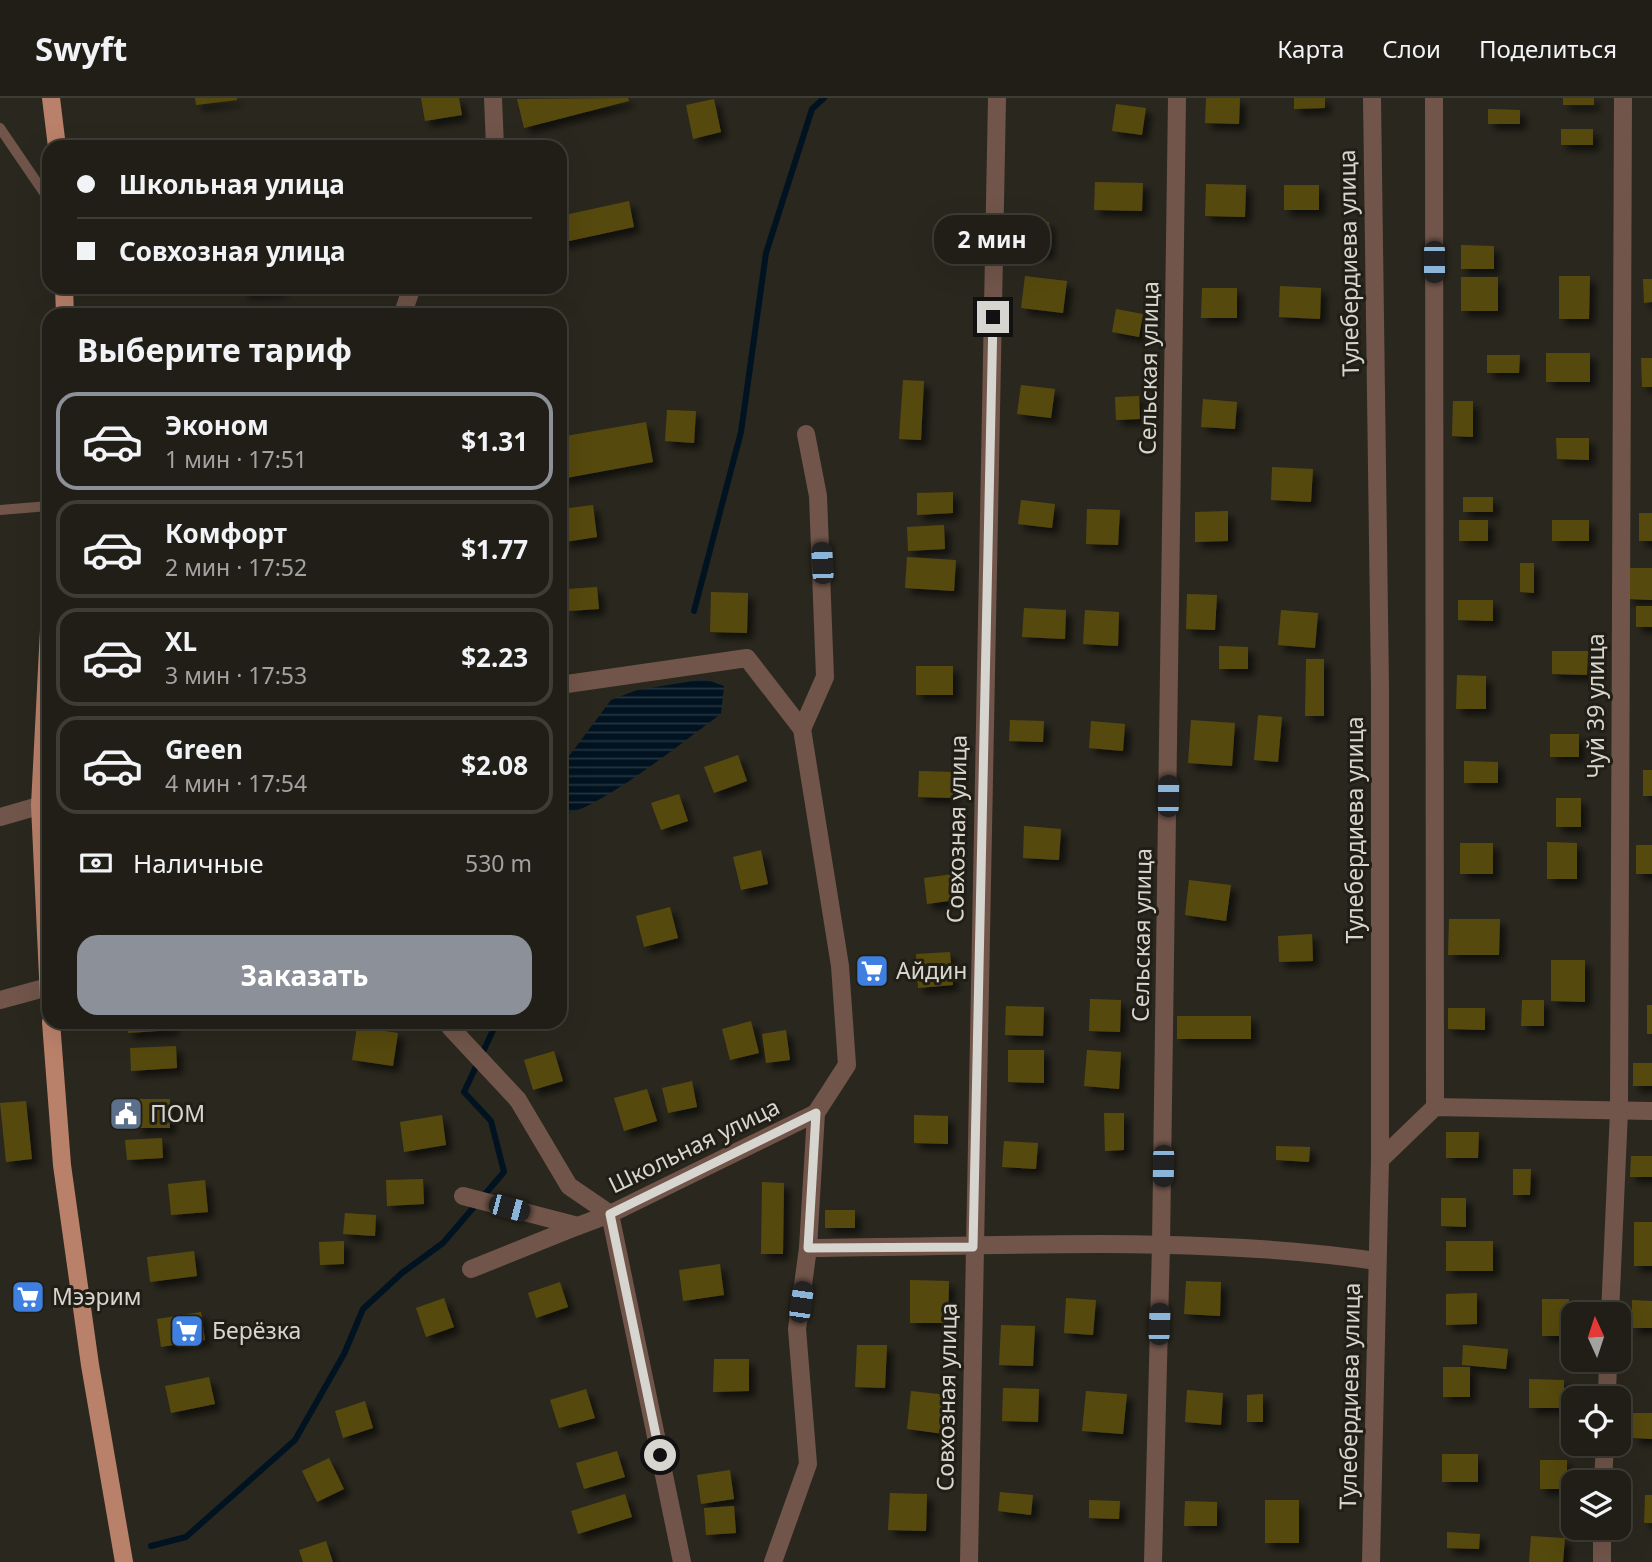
<!DOCTYPE html>
<html lang="ru">
<head>
<meta charset="utf-8">
<style>
  body { margin:0; font-family:"Noto Sans",sans-serif; background:#28271f; color:#f1f3f6; height:100vh; display:flex; flex-direction:column; font-size:26px; white-space:nowrap }
  * { box-sizing:border-box; margin:0 }
  p { font-size:23px; color:#a2a2a1 }
  .icon { flex:none; width:38px; height:38px; fill:none; stroke:currentColor; stroke-width:2; stroke-linecap:round; stroke-linejoin:round }
  .map { position:relative; flex:1; overflow:hidden }
  .sheet { position:absolute; left:42px; top:210px; width:525px; height:721px; display:flex; flex-direction:column; background:#201e16; border-radius:21px; box-shadow:0 7px 28px #0002,0 0 0 2px #3d3c35 }
  .sheet>* { flex:none }
  .top-card { position:absolute; left:42px; top:42px; width:525px; height:154px; border-radius:21px; box-shadow:0 7px 28px #0002,0 0 0 2px #3d3c35; display:grid; align-content:center; height:154px; padding:0 35px; background:#201e16 }
  .needle { width:46px; rotate:357deg }
  .controls { position:absolute; left:1561px; top:1204px; display:grid; gap:14px }
  .controls a { display:grid; place-items:center; width:70px; height:70px; border-radius:14px; background:#201e16; box-shadow:0 7px 28px #0002,0 0 0 2px #3d3c35; font-size:35px }
  .end { position:absolute; width:32px; height:32px; margin:-16px; border:9px solid #d7d5cf; background:#111; box-shadow:0 0 0 4px #111 }
  .from { border-radius:50% }
  .bubble { position:absolute; height:49px; border-radius:21px; background:#201e16; box-shadow:0 7px 28px #0002,0 0 0 2px #3d3c35; font-size:23px; font-weight:700; line-height:49px; text-align:center }
  .car { position:absolute; width:21px; height:42px; margin:-21px -10px; border-radius:9px; box-shadow:0 0 5px 2px #0007; background:linear-gradient(#222 24%,#8ab4d8 0 40%,#222 0 76%,#8ab4d8 0 86%,#222 0) }
  .top-card b { display:flex; align-items:center; gap:24px; height:66px; font-size:26px }
  .top-card b+b { border-top:2px solid #3d3c35 }
  .top-card i { width:18px; height:18px; background:#f1f3f6 }
  ul { padding:0; list-style:none }
  li { display:flex; align-items:center; gap:21px; height:98px; margin:0 14px 10px; padding:0 21px; border:4px solid #3d3c35; border-radius:21px }
  li div { flex:1 }
  li b { display:block; font-size:26px }
  li em { font-style:normal; font-weight:700 }
  li.on { border-color:#8c9099 }
  li>.icon { width:63px; height:63px; stroke-width:1.5 }
  h2 { padding:0 35px; font-size:32px; line-height:84px }
  .pay { display:flex; align-items:center; gap:18px; height:77px; padding:0 35px; font-size:26px }
  .pay p { margin-inline-start:auto }
  .action { display:flex; gap:14px; margin-top:auto; padding:14px 35px }
  .action a { flex:1; height:80px; border-radius:21px; background:#8c9099; color:#fff; font-size:28px; font-weight:700; line-height:80px; text-align:center }
  header { display:flex; align-items:center; gap:42px; box-sizing:border-box; height:98px; padding:0 35px; background:#201e16; border-bottom:2px solid #3d3c35 }
  header strong { font-size:33px }
  nav { display:flex; gap:38px; margin-inline-start:auto; font-size:24px }
  .map>svg:first-child { display:block }
  .water { fill:url(#water-rules) }
  .lines { fill:none; stroke-linecap:round; stroke-linejoin:round }
  .stream { stroke:#011320; stroke-width:6 }
  .building { fill:#574911; filter:url(#shadow) }
  .service { stroke:#71554a; stroke-width:10 }
  .minor { stroke:#71554a; stroke-width:18 }
  .primary { stroke:#ba816a; stroke-width:18 }
  .route { stroke:#d7d5cf; stroke-width:9 }
  .labels { text-anchor:middle; stroke-width:6; stroke-linejoin:round; paint-order:stroke }
  .street-label { font-size:23px; fill:#d7d5cf; stroke:#211e15 }
  .poi-label { font-size:23px; fill:#d7d5cf; stroke:#211e15; text-anchor:start }
</style>
</head>
<body>
<header>
<strong>Swyft</strong>
<nav><a>Карта</a><a>Слои</a><a>Поделиться</a></nav>
</header>
<div class="map">
<svg width="1652" height="1464" viewBox="0 0 1652 1464">
  <defs>
    <pattern id="water-rules" width="6" height="5" patternUnits="userSpaceOnUse" patternTransform="scale(1.75)"><rect width="6" height="5" fill="#011320"/><path d="M0 2.5h6" fill="none" stroke="#25343f"/></pattern>
    <filter id="shadow"><feDropShadow dx="6" dy="6" stdDeviation="3.5" flood-color="#0009"/></filter>
  </defs>
  <rect width="100%" height="100%" fill="#2a281e"/>
  <path class="water" d="M705,581L724,588L721,616C694,635 587,722 560,715V670L611,602L637,592Z"/>
  <g class="lines">
    <g class="stream">
      <path d="M694,513L741,334L766,155L812,11L824,0"/>
      <path d="M560,729L565,717"/>
      <path d="M151,1448L186,1439L295,1342L344,1256L363,1211L402,1175L443,1145L504,1074L491,1023L464,994L497,924"/>
    </g>
  </g>
  <g class="building">
    <path d="M195,0H237V2L196,7Z"/>
    <path d="M421,0H459L462,17L425,23Z"/>
    <path d="M628,0L629,3L524,30L517,1Z"/>
    <path d="M1206,0H1240L1239,26L1205,25Z"/>
    <path d="M1294,0H1325V10L1294,11Z"/>
    <rect x="1563" y="0" width="31" height="7"/>
    <path d="M714,1L721,34L693,41L686,7Z"/>
    <path d="M1116,6L1146,10L1142,37L1112,33Z"/>
    <path d="M1488,11L1520,12V26H1488Z"/>
    <rect x="1561" y="31" width="32" height="16"/>
    <path d="M1095,84L1143,85L1142,113L1094,112Z"/>
    <path d="M1206,86L1246,87L1245,119L1205,118Z"/>
    <rect x="1284" y="87" width="35" height="25"/>
    <path d="M629,103L634,129L560,145V118Z"/>
    <path d="M1020,123L1049,124L1048,155L1019,154Z"/>
    <path d="M1461,147L1494,148V171H1461Z"/>
    <path d="M1025,178L1067,183L1063,215L1021,210Z"/>
    <path d="M1559,178H1590L1589,221H1559Z"/>
    <rect x="1461" y="179" width="37" height="34"/>
    <path d="M1643,181H1652V204L1644,205Z"/>
    <path d="M1280,188L1321,190L1320,221L1279,219Z"/>
    <path d="M243,189H280L281,193L243,195Z"/>
    <path d="M1202,190H1237V220H1201Z"/>
    <path d="M1116,211L1143,216L1139,239L1112,234Z"/>
    <rect x="1546" y="255" width="44" height="29"/>
    <path d="M1487,257H1520L1519,275H1487Z"/>
    <path d="M1641,260H1652V289H1642Z"/>
    <path d="M903,282L924,283L921,342L899,341Z"/>
    <path d="M1021,287L1055,291L1051,320L1017,316Z"/>
    <path d="M1139,298L1140,321L1116,322L1115,299Z"/>
    <path d="M1203,301L1237,304L1235,331L1201,329Z"/>
    <path d="M1453,303H1473V339L1452,338Z"/>
    <path d="M667,312L696,313L694,345L665,343Z"/>
    <path d="M646,324L653,364L561,381L560,339Z"/>
    <path d="M1556,340H1589V362L1557,361Z"/>
    <path d="M1272,369L1313,371L1311,404L1271,402Z"/>
    <path d="M953,394V415L917,417V395Z"/>
    <rect x="1463" y="399" width="30" height="15"/>
    <path d="M1021,402L1055,406L1052,430L1018,426Z"/>
    <path d="M593,407L597,439L565,444L561,411Z"/>
    <path d="M1087,411L1120,412L1118,447L1086,446Z"/>
    <path d="M1228,413V443L1195,444V414Z"/>
    <rect x="1639" y="415" width="13" height="28"/>
    <rect x="1459" y="422" width="29" height="21"/>
    <rect x="1552" y="422" width="37" height="21"/>
    <path d="M944,427L945,451L908,453L907,429Z"/>
    <path d="M907,459L956,462L954,493L905,490Z"/>
    <path d="M1520,465H1534V495L1520,494Z"/>
    <path d="M1628,470H1652V502L1628,501Z"/>
    <path d="M597,489L599,511L569,513L567,491Z"/>
    <path d="M711,494L748,495L747,535L710,534Z"/>
    <path d="M1187,496L1217,497L1215,532L1186,531Z"/>
    <path d="M1458,502H1493V523L1458,522Z"/>
    <rect x="1636" y="508" width="16" height="21"/>
    <path d="M1024,510L1066,512L1065,541L1022,539Z"/>
    <path d="M1085,512L1119,514L1118,548L1083,546Z"/>
    <path d="M1281,512L1318,515L1315,550L1278,547Z"/>
    <path d="M1219,548L1248,549V571H1219Z"/>
    <path d="M1552,553H1588L1587,577L1552,576Z"/>
    <path d="M1306,561H1324V618H1305Z"/>
    <rect x="916" y="568" width="37" height="29"/>
    <path d="M1457,577L1486,578V611H1456Z"/>
    <path d="M1258,617L1282,619L1278,664L1254,662Z"/>
    <path d="M1010,622L1044,623L1043,644L1009,643Z"/>
    <path d="M1191,622L1235,625L1232,668L1188,665Z"/>
    <path d="M1091,623L1125,626L1123,653L1089,650Z"/>
    <rect x="1550" y="636" width="29" height="23"/>
    <path d="M738,657L747,683L714,695L704,669Z"/>
    <path d="M1464,663L1498,664V685H1464Z"/>
    <rect x="1643" y="672" width="9" height="26"/>
    <path d="M919,673L954,674L953,700L918,699Z"/>
    <path d="M679,696L688,723L661,732L651,705Z"/>
    <rect x="1556" y="700" width="25" height="29"/>
    <path d="M1024,728L1061,731L1059,762L1023,760Z"/>
    <path d="M1547,744L1577,745V781H1547Z"/>
    <rect x="1460" y="745" width="33" height="31"/>
    <rect x="1636" y="747" width="16" height="29"/>
    <path d="M761,752L768,786L741,792L733,759Z"/>
    <path d="M953,776L956,802L927,806L924,780Z"/>
    <path d="M1189,782L1231,787L1226,823L1185,817Z"/>
    <path d="M670,809L678,840L644,849L636,818Z"/>
    <path d="M1449,821H1500L1499,857H1448Z"/>
    <path d="M1312,836L1313,863L1279,864L1278,838Z"/>
    <path d="M950,854L953,887L918,890L916,856Z"/>
    <path d="M1551,862H1585V904L1551,903Z"/>
    <path d="M1090,901L1121,902L1120,934L1089,933Z"/>
    <path d="M1522,902H1544V928H1521Z"/>
    <rect x="1647" y="907" width="5" height="29"/>
    <path d="M1006,908L1044,909L1043,938L1005,937Z"/>
    <path d="M1448,910H1485V932L1448,931Z"/>
    <rect x="1177" y="918" width="74" height="23"/>
    <path d="M751,923L759,955L730,962L722,931Z"/>
    <path d="M127,924H172L173,932L128,935Z"/>
    <path d="M357,929L398,935L393,968L352,962Z"/>
    <path d="M786,932L790,962L766,965L762,936Z"/>
    <path d="M176,948L177,970L131,973L130,950Z"/>
    <path d="M1008,952H1044V985L1008,984Z"/>
    <path d="M1087,952L1121,954L1119,991L1084,988Z"/>
    <path d="M554,953L563,983L533,992L524,962Z"/>
    <rect x="1633" y="965" width="19" height="23"/>
    <path d="M692,983L697,1009L668,1015L662,990Z"/>
    <path d="M647,991L657,1023L624,1033L614,1000Z"/>
    <rect x="136" y="1001" width="34" height="29"/>
    <path d="M26,1003L32,1061L6,1064L0,1005Z"/>
    <path d="M1104,1015H1124V1052L1105,1053Z"/>
    <path d="M442,1017L446,1047L404,1054L400,1024Z"/>
    <path d="M914,1017L948,1018V1046L914,1045Z"/>
    <path d="M1446,1034H1479L1478,1060H1446Z"/>
    <path d="M162,1040L163,1060L127,1062L125,1042Z"/>
    <path d="M1004,1043L1038,1045L1036,1071L1002,1069Z"/>
    <path d="M1276,1048L1310,1049L1309,1064L1276,1062Z"/>
    <path d="M1631,1058H1652V1079H1630Z"/>
    <path d="M1513,1071H1531L1530,1097H1513Z"/>
    <path d="M423,1081L424,1106L387,1108L386,1082Z"/>
    <path d="M205,1082L208,1114L171,1117L168,1086Z"/>
    <path d="M762,1084L784,1085L783,1156H761Z"/>
    <path d="M1441,1100H1466V1129L1441,1128Z"/>
    <rect x="825" y="1112" width="30" height="18"/>
    <path d="M345,1115L376,1117L375,1138L343,1136Z"/>
    <rect x="1634" y="1124" width="18" height="44"/>
    <path d="M344,1143V1166L320,1167L319,1144Z"/>
    <rect x="1446" y="1143" width="47" height="30"/>
    <path d="M194,1153L197,1178L150,1184L147,1159Z"/>
    <path d="M720,1166L724,1197L683,1203L679,1172Z"/>
    <path d="M910,1182L949,1183L948,1225H910Z"/>
    <path d="M1186,1183L1221,1184L1220,1218L1184,1216Z"/>
    <path d="M560,1184L568,1209L536,1220L528,1195Z"/>
    <path d="M1477,1195V1226L1446,1227V1196Z"/>
    <path d="M444,1200L454,1229L426,1239L416,1210Z"/>
    <path d="M1066,1200L1096,1202L1093,1237L1064,1235Z"/>
    <rect x="1542" y="1201" width="27" height="37"/>
    <path d="M1632,1202L1652,1203V1230H1632Z"/>
    <path d="M201,1214L205,1242L161,1249L157,1221Z"/>
    <path d="M1001,1227L1035,1228L1033,1268L999,1267Z"/>
    <path d="M857,1247H887L885,1290L855,1289Z"/>
    <path d="M1463,1247L1508,1251L1506,1271L1462,1267Z"/>
    <path d="M714,1261H749V1293L713,1294Z"/>
    <rect x="1443" y="1269" width="27" height="30"/>
    <path d="M209,1279L215,1306L171,1315L165,1288Z"/>
    <path d="M1529,1281L1564,1282V1310H1529Z"/>
    <path d="M1003,1290L1039,1291L1038,1324L1002,1323Z"/>
    <path d="M586,1291L595,1320L559,1330L550,1302Z"/>
    <path d="M1187,1292L1223,1295L1221,1327L1185,1324Z"/>
    <path d="M911,1293L948,1297L944,1336L907,1331Z"/>
    <path d="M1086,1293L1127,1296L1123,1336L1082,1333Z"/>
    <path d="M1263,1296V1324H1247V1297Z"/>
    <path d="M365,1303L373,1330L343,1340L335,1313Z"/>
    <path d="M1633,1315H1652V1341L1633,1340Z"/>
    <path d="M617,1353L625,1379L584,1391L576,1365Z"/>
    <rect x="1442" y="1356" width="36" height="28"/>
    <path d="M329,1360L344,1391L317,1404L302,1373Z"/>
    <rect x="1540" y="1362" width="27" height="29"/>
    <path d="M730,1372L734,1401L701,1406L697,1377Z"/>
    <path d="M1000,1394L1033,1397L1031,1417L998,1413Z"/>
    <path d="M890,1395L927,1396L926,1433L888,1432Z"/>
    <path d="M625,1396L632,1419L578,1436L571,1413Z"/>
    <path d="M1645,1397H1652V1425H1644Z"/>
    <path d="M1089,1402L1120,1403L1119,1421L1089,1420Z"/>
    <rect x="1265" y="1402" width="34" height="43"/>
    <path d="M1185,1403L1217,1404V1428H1184Z"/>
    <path d="M734,1408L736,1435L706,1437L704,1410Z"/>
    <path d="M1447,1434L1480,1436L1479,1451L1447,1450Z"/>
    <path d="M1531,1438L1565,1440L1563,1464H1529Z"/>
    <path d="M326,1443L333,1464H303L299,1452Z"/>
  </g>
  <g class="lines">
    <g class="service">
      <path d="M0,30L49,102"/>
      <path d="M0,412L49,408"/>
    </g>
    <g class="minor">
      <path d="M493,0L495,49"/>
      <path d="M1434,0L1435,1009"/>
      <path d="M406,217L405,209L412,189"/>
      <path d="M560,587L747,560L802,631L840,868L847,967L816,1015L808,1150L797,1231L808,1366L773,1464"/>
      <path d="M802,631L825,579L818,398L806,336"/>
      <path d="M0,719L49,705"/>
      <path d="M0,902L48,889"/>
      <path d="M450,929L518,1002L569,1088L610,1116"/>
      <path d="M1380,1062L1435,1009L1652,1013"/>
      <path d="M463,1098L578,1128L610,1116"/>
      <path d="M808,1150C997,1149 1190,1136 1377,1163"/>
      <path d="M471,1171L578,1128"/>
      <path d="M1610,1216L1619,1013L1623,0"/>
      <path d="M1607,1300L1608,1262"/>
      <path d="M1603,1384L1605,1346"/>
      <path d="M682,1464L610,1116L816,1015"/>
      <path d="M969,1464L997,0"/>
      <path d="M1153,1464L1161,1147L1177,0"/>
      <path d="M1371,1464L1380,1062V590L1372,0"/>
      <path d="M1602,1464V1430"/>
    </g>
    <g class="primary">
      <path d="M51,0L57,49"/>
      <path d="M64,189L65,217"/>
      <path d="M49,532L40,707L49,900"/>
      <path d="M51,924L62,1067L90,1267L124,1464"/>
    </g>
  </g>
  <g class="lines">
    <path class="route" d="M660,1357L610,1116L816,1015L808,1150L973,1149L993,219"/>
  </g>
  <defs>
    <symbol id="supermarket-square" viewBox="-11 -11 22 22"><rect x="-9" y="-9" width="18" height="18" rx="4" fill="#3f7fe0" stroke="#211e15"/><path d="M-6-5.5h2.5l.6 2H6L4.5 2H-2.5L-4.4-4H-6ZM-1.5 3.2a1.3 1.3 0 1 0 .1 0ZM3 3.2a1.3 1.3 0 1 0 .1 0Z" fill="#fff"/></symbol>
    <symbol id="civic-square" viewBox="-11 -11 22 22"><rect x="-9" y="-9" width="18" height="18" rx="4" fill="#5c6f8a" stroke="#211e15"/><path d="M-.6-6.5H3V-4.5H.6V-3L4-1V1h2V6H-6V1h2V-1L-.6-3ZM-1.2 2.5V6h2.4V2.5Z" fill="#fff"/></symbol>
  </defs>
  <g fill-rule="evenodd">
    <use href="#supermarket-square" x="853" y="854" width="38" height="38"/>
    <use href="#civic-square" x="107" y="997" width="38" height="38"/>
    <use href="#supermarket-square" x="9" y="1180" width="38" height="38"/>
    <use href="#supermarket-square" x="168" y="1214" width="38" height="38"/>
  </g>
  <g class="labels">
    <g class="street-label">
      <text transform="translate(1349 165) rotate(-91)" y="8">Тулебердиева улица</text>
      <text transform="translate(1149 270) rotate(-89)" y="8">Сельская улица</text>
      <text transform="translate(1596 608) rotate(-90)" y="8">Чуй 39 улица</text>
      <text transform="translate(957 731) rotate(-89)" y="8">Совхозная улица</text>
      <text transform="translate(1355 732) rotate(-90)" y="8">Тулебердиева улица</text>
      <text transform="translate(1142 837) rotate(-89)" y="8">Сельская улица</text>
      <text transform="translate(694 1048) rotate(-26)" y="8">Школьная улица</text>
      <text transform="translate(1350 1298) rotate(-89)" y="8">Тулебердиева улица</text>
      <text transform="translate(947 1299) rotate(-89)" y="8">Совхозная улица</text>
    </g>
    <g class="poi-label">
      <text x="896" y="881">Айдин</text>
      <text x="150" y="1024">ПОМ</text>
      <text x="52" y="1207">Мээрим</text>
      <text x="212" y="1241">Берёзка</text>
    </g>
  </g>
</svg>
<div class="controls">
<a><svg class="needle" viewBox="-14 -14 28 28"><path d="M0-13l5 13h-10z" fill="#e53935"/><path d="M0 13l5-13h-10z" fill="#a2a2a1"/></svg></a>
<a><svg class="icon" aria-label="locate" viewBox="0 0 24 24"><circle cx="12" cy="12" r="6"/><path d="M12 2v4M12 18v4M2 12h4M18 12h4"/></svg></a>
<a><svg class="icon" aria-label="layers" viewBox="0 0 24 24"><path d="M12 4l9 5-9 5-9-5zM3 14l9 5 9-5"/></svg></a>
</div>
<i class="end from" style="left:660px;top:1357px"></i>
<i class="end" style="left:993px;top:219px"></i>
<div class="bubble" style="left:934px;top:117px;width:116px">2 мин</div>
<i class="car" style="left:1434px;top:164px;rotate:180deg"></i>
<i class="car" style="left:822px;top:465px;rotate:357deg"></i>
<i class="car" style="left:1168px;top:698px;rotate:1deg"></i>
<i class="car" style="left:1163px;top:1068px;rotate:181deg"></i>
<i class="car" style="left:509px;top:1110px;rotate:105deg"></i>
<i class="car" style="left:801px;top:1204px;rotate:8deg"></i>
<i class="car" style="left:1159px;top:1226px;rotate:2deg"></i>
<div class="top-card">
<b><i class="from"></i>Школьная улица</b>
<b><i></i>Совхозная улица</b>
</div>
<section class="sheet">
<h2>Выберите тариф</h2>
<ul>
<li class="on"><svg class="icon" aria-label="car" viewBox="0 0 24 24"><path d="M5 17H2v-5l4-1 3-4h7l3 4 3 1v5h-3M9 17h6M6 11h13"/><circle cx="7" cy="17" r="2"/><circle cx="17" cy="17" r="2"/></svg><div><b>Эконом</b><p>1 мин · 17:51</p></div><em>$1.31</em></li>
<li><svg class="icon" aria-label="car" viewBox="0 0 24 24"><path d="M5 17H2v-5l4-1 3-4h7l3 4 3 1v5h-3M9 17h6M6 11h13"/><circle cx="7" cy="17" r="2"/><circle cx="17" cy="17" r="2"/></svg><div><b>Комфорт</b><p>2 мин · 17:52</p></div><em>$1.77</em></li>
<li><svg class="icon" aria-label="car" viewBox="0 0 24 24"><path d="M5 17H2v-5l4-1 3-4h7l3 4 3 1v5h-3M9 17h6M6 11h13"/><circle cx="7" cy="17" r="2"/><circle cx="17" cy="17" r="2"/></svg><div><b>XL</b><p>3 мин · 17:53</p></div><em>$2.23</em></li>
<li><svg class="icon" aria-label="car" viewBox="0 0 24 24"><path d="M5 17H2v-5l4-1 3-4h7l3 4 3 1v5h-3M9 17h6M6 11h13"/><circle cx="7" cy="17" r="2"/><circle cx="17" cy="17" r="2"/></svg><div><b>Green</b><p>4 мин · 17:54</p></div><em>$2.08</em></li>
</ul>
<div class="pay"><svg class="icon" aria-label="cash" viewBox="0 0 24 24"><path d="M3 7h18v10H3z"/><circle cx="12" cy="12" r="2"/></svg>Наличные<p>530 m</p></div>
<div class="action"><a>Заказать</a></div>
</section>
</div>
</body>
</html>
